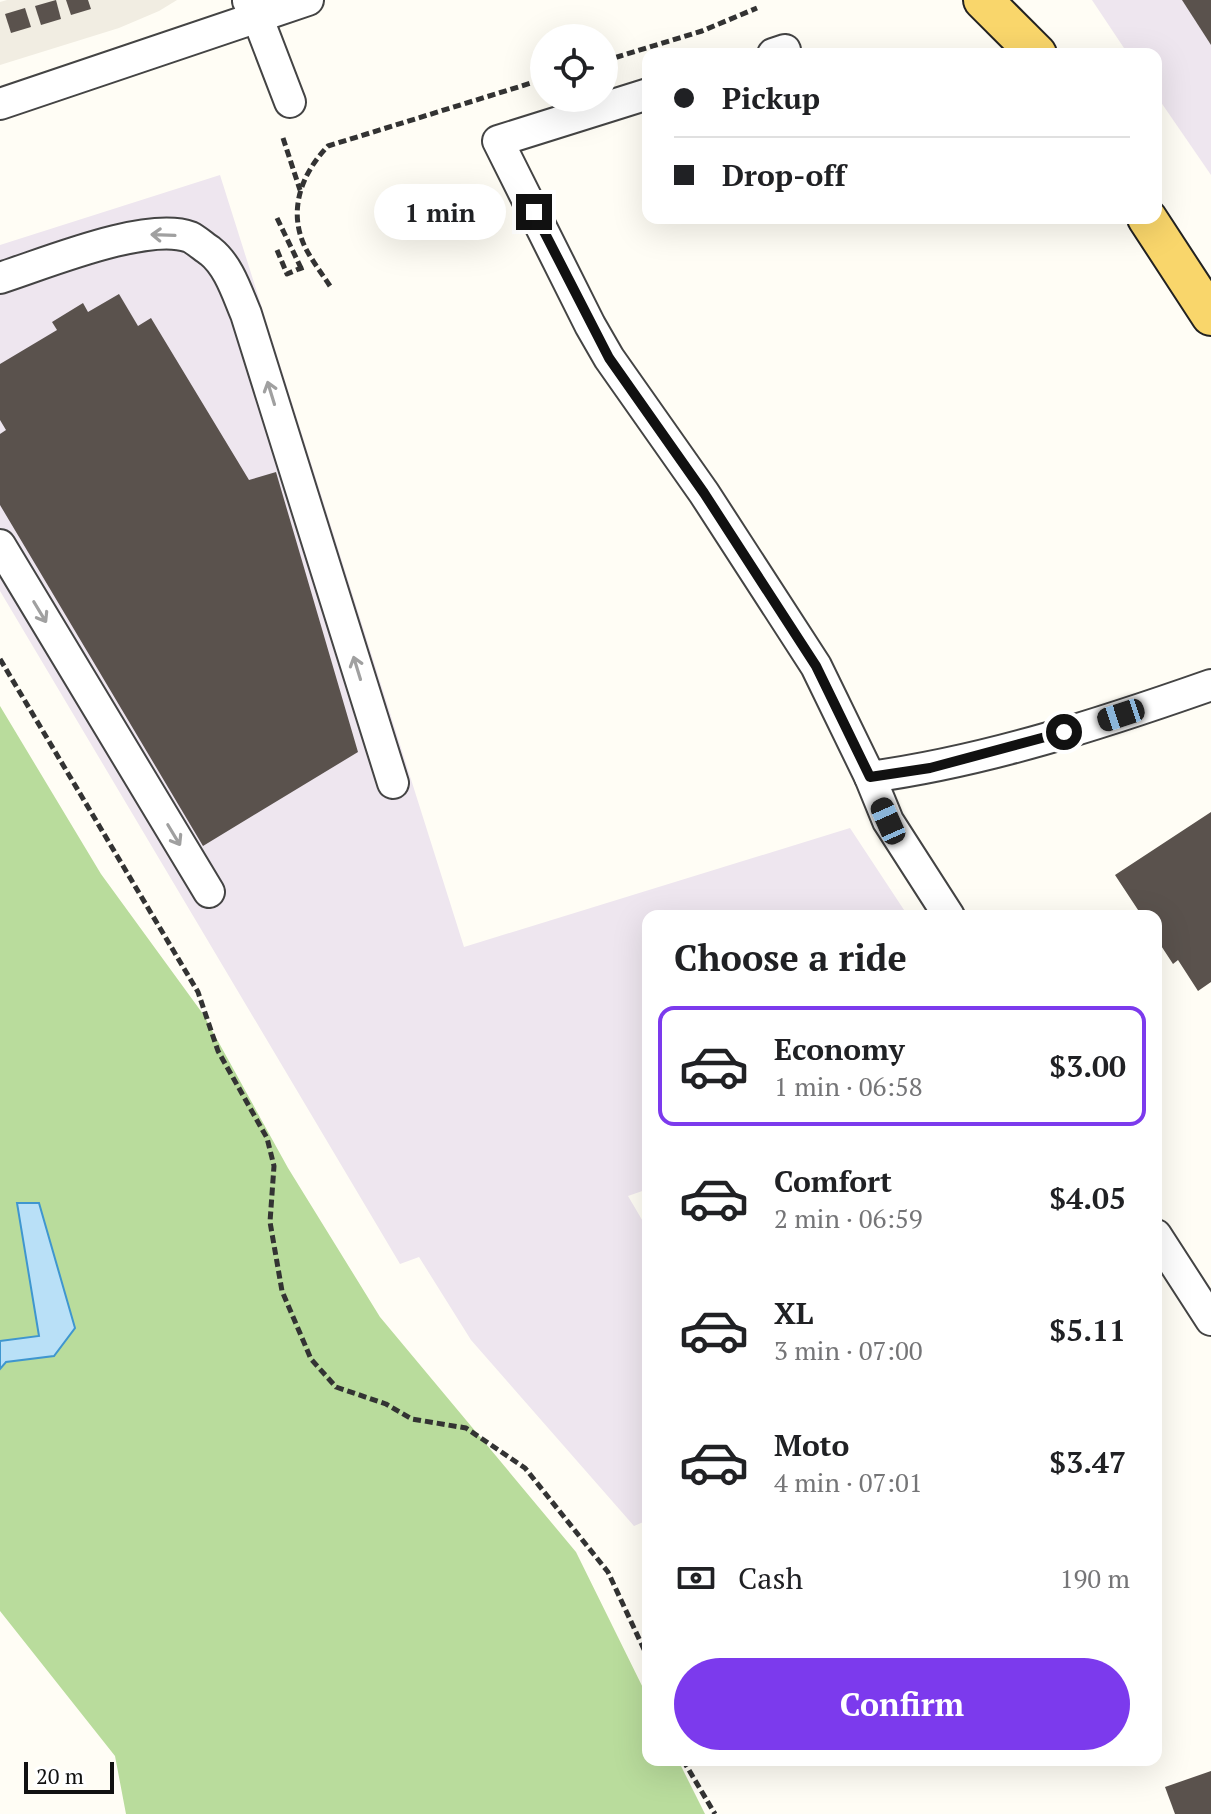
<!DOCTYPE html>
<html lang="en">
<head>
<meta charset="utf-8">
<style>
  body { margin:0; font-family:"PT Serif",serif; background:#f2f2f2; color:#202124; height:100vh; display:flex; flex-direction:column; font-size:30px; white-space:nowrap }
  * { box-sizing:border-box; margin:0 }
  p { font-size:26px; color:#757577 }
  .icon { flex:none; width:44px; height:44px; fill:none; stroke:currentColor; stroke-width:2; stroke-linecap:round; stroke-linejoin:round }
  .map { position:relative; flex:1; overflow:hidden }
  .sheet { position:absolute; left:642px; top:910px; width:520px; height:856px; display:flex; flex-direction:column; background:#fff; border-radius:16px; box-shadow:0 8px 32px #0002 }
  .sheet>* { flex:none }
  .guide { position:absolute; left:642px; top:48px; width:520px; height:176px; border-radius:16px; box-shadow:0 8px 32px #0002; display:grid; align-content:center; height:176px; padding:0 32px; background:#fff }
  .tools { position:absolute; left:530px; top:24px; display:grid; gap:16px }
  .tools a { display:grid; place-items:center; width:88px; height:88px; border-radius:50%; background:#fff; box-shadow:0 8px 32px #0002; font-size:40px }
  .scale { position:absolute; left:24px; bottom:20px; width:90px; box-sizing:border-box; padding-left:8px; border:4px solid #111; border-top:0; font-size:22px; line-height:28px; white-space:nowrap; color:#111; -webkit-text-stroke:6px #fff; paint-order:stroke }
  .end { position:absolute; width:36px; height:36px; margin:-18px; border:10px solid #111; background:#fff; box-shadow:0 0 0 4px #fff }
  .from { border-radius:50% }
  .bubble { position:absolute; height:56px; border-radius:28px; background:#fff; box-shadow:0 8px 32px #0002; font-size:26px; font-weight:700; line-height:56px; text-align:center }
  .car { position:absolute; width:24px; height:48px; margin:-24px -12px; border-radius:10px; box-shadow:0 0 6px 2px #0007; background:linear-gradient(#222 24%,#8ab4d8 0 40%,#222 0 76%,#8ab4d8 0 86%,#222 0) }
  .guide b { display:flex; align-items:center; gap:28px; height:76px; font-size:30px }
  .guide b+b { border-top:2px solid #e0e0e0 }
  .guide i { width:20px; height:20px; background:#202124 }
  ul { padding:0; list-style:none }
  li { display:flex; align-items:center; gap:24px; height:120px; margin:0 16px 12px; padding:0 16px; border:4px solid transparent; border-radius:16px }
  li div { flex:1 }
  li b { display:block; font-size:30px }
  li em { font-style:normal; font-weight:700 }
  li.active { border-color:#7c3aed }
  li>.icon { width:72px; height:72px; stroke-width:1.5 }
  h2 { padding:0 32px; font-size:36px; line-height:96px }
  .pay { display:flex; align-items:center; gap:20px; height:88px; padding:0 32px; font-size:30px }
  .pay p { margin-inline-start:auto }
  .button { display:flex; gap:16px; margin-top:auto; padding:16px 32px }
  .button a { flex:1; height:92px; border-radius:48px; background:#7c3aed; color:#fff; font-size:32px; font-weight:700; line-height:92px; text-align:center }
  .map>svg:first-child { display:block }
  .industrial { fill:#eee6ef }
  .forest { fill:#b9dc9c }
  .plaza { fill:#f1ede2 }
  .water { fill:#b9e0f7; stroke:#3f96cf; stroke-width:2 }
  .building { fill:#5a524d }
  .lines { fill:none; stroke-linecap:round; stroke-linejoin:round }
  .minor-casing { stroke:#444; stroke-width:34 }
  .major-casing { stroke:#222; stroke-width:42 }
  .path { stroke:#333; stroke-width:5; stroke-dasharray:8 4; stroke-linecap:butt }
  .minor { stroke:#fff; stroke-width:30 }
  .major { stroke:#f9d66b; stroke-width:38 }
  .oneway { stroke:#a0a0a0 }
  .route { stroke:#111; stroke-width:10 }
</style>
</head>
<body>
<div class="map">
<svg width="1211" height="1814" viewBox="0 0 1211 1814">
  <rect width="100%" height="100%" fill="#fffdf5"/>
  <g class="industrial">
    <path d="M1092,0H1211V175L1156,95V54H1128Z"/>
    <path d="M220,175L464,947L850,828L908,916H648V1189L628,1196L648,1230V1520L634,1526L471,1340L419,1257L400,1264L0,591V245Z"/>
  </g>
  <path class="forest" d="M0,706L101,874L203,1014L288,1168L380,1317L576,1552L648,1698V1760H678L705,1814H126L115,1756L0,1611Z"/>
  <path class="plaza" d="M7,0H177L159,11L119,28L0,65V2Z"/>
  <path class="water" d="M17,1203H39L75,1328L54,1356L6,1362L0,1369V1341L39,1336Z"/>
  <g class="building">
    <path d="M56,0L61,19L41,25L35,6Z"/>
    <path d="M66,0H88L91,9L71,15Z"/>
    <path d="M1182,0H1211V45Z"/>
    <path d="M25,8L31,27L11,33L5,14Z"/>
    <path d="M119,294L138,326L151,318L249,480L276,472L358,752L203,846L0,505V434L6,430L0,420V364L57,330L52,322L83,303L88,312Z"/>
    <path d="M1211,812V982L1198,991L1178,960L1173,964L1156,938V916H1142L1115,875Z"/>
    <path d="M1211,1771V1814H1175L1165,1787Z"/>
  </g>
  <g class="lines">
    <defs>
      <g id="minor">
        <path d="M248,1L257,16L290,102"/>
        <path d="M773,54L785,50"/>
        <path d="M648,94L498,141L590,325L609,358L704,493L816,666L870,777C986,761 1100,724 1211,685"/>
        <path d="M0,104L308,0"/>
        <path d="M0,278C44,264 147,221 190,237C196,240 204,247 210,251C229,266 237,293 246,314L393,783"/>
        <path d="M0,545L209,892"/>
        <path d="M870,777L888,821L949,916"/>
        <path d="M1156,1235L1211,1320"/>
      </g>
      <g id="major">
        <path d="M983,0L1037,54"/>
        <path d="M1147,218L1211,316"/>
      </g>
    </defs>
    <use href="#minor" class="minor-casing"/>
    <use href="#major" class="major-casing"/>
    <g class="path">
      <path d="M604,61L702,31L757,8"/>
      <path d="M283,138L300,190"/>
      <path d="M277,218L301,268"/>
      <path d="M277,250L287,274L301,268L303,274"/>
      <path d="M330,286C322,274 313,262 306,249C287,212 301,174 328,146L544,79"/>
      <path d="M0,659L198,992L218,1051L267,1138L274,1166L270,1222L282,1291L311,1359L336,1387L386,1404L412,1419L466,1428L525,1468L608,1572L648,1658"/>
      <path d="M683,1760L715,1814"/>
    </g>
    <use href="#minor" class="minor"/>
    <use href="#major" class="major"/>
  </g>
  <defs><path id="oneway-shaft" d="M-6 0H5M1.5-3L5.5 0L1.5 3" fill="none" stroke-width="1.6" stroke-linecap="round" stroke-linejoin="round" transform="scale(2)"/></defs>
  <g class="oneway">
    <use href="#oneway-shaft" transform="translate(163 235) rotate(-178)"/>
    <use href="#oneway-shaft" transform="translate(271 393) rotate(-107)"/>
    <use href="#oneway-shaft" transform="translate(40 612) rotate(59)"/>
    <use href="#oneway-shaft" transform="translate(357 668) rotate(-107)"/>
    <use href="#oneway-shaft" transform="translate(174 835) rotate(59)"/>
  </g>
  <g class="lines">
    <path class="route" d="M534,212L609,358L704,493L816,666L870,777L930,768L1064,732"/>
  </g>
</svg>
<div class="tools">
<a><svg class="icon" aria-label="locate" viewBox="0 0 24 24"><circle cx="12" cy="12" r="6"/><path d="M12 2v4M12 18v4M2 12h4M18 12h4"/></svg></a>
</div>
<div class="scale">20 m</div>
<i class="end from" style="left:1064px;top:732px"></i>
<i class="end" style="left:534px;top:212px"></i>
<div class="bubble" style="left:374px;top:184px;width:132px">1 min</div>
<i class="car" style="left:1121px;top:715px;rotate:252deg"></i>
<i class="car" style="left:888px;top:821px;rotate:336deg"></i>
<div class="guide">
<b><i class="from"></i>Pickup</b>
<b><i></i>Drop-off</b>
</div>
<section class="sheet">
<h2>Choose a ride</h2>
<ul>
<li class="active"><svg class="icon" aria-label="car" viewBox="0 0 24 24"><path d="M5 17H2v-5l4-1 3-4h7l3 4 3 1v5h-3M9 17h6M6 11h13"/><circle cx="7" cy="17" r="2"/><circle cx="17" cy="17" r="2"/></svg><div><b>Economy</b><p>1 min · 06:58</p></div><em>$3.00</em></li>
<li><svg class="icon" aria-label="car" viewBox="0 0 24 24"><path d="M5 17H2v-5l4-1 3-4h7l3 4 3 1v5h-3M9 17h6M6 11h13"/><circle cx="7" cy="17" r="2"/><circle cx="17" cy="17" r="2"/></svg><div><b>Comfort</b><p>2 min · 06:59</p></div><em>$4.05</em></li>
<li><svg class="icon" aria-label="car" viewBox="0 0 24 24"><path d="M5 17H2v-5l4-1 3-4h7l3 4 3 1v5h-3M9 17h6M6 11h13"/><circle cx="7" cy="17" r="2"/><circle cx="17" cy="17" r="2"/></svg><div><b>XL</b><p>3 min · 07:00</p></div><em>$5.11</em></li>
<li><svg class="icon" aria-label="car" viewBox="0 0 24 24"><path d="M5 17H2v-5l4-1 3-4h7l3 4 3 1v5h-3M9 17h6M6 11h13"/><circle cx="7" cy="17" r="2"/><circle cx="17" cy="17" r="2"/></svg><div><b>Moto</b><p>4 min · 07:01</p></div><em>$3.47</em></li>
</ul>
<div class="pay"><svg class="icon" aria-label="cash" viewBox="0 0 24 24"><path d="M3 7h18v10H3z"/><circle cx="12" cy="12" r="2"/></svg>Cash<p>190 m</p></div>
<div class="button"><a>Confirm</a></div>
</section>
</div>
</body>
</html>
